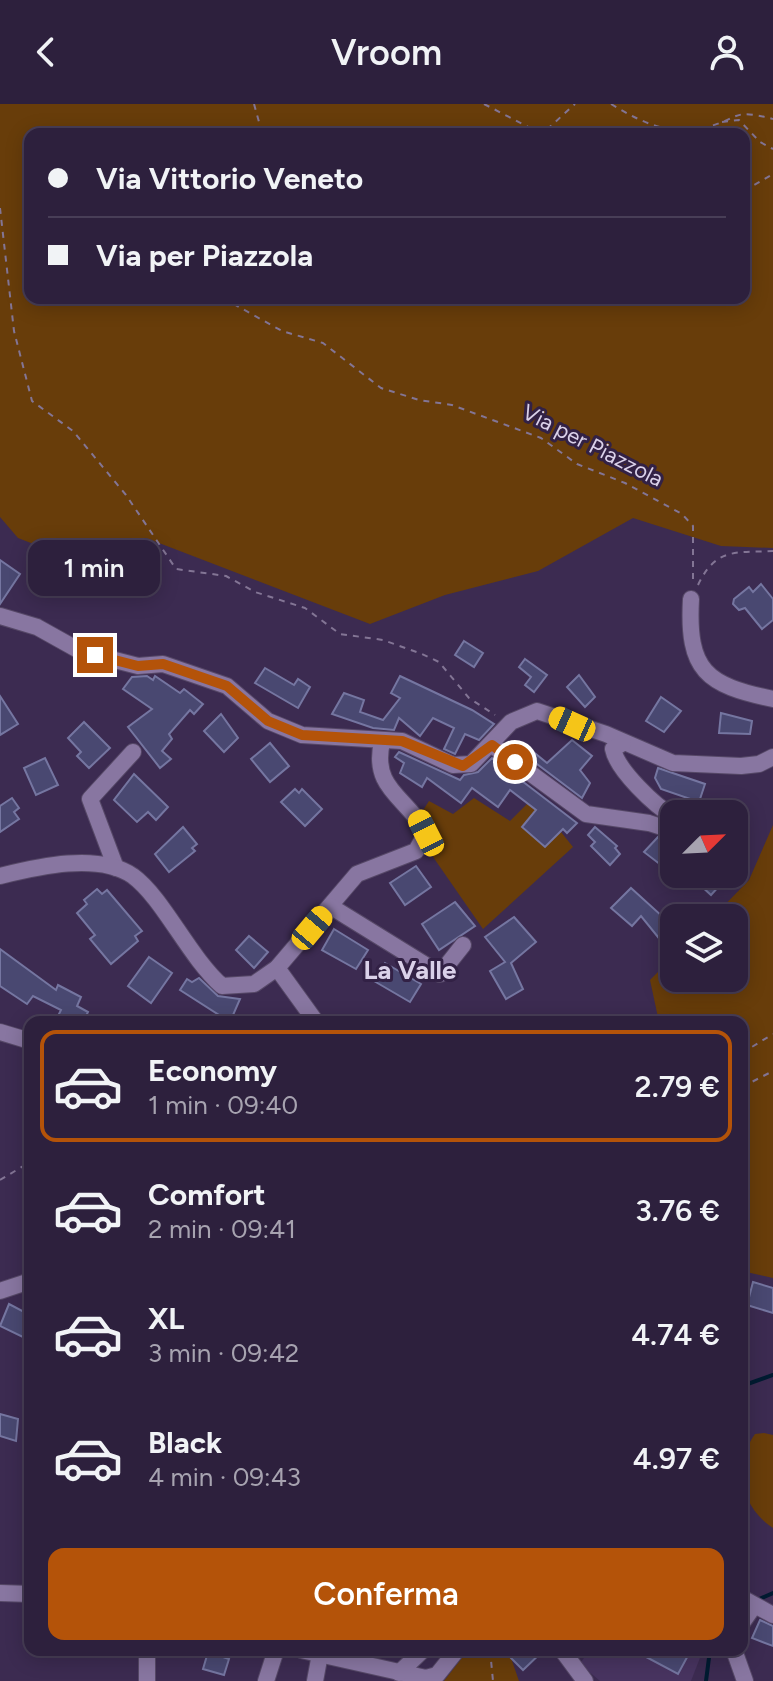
<!DOCTYPE html>
<html lang="it">
<head>
<meta charset="utf-8">
<style>
  body { margin:0; font-family:Figtree,sans-serif; background:#352844; color:#f1f3f6; height:100vh; display:flex; flex-direction:column; font-size:30px; white-space:nowrap }
  * { box-sizing:border-box; margin:0 }
  p { font-size:26px; color:#a7a3b0 }
  .icon { flex:none; width:44px; height:44px; fill:none; stroke:currentColor; stroke-width:2; stroke-linecap:round; stroke-linejoin:round }
  .map { position:relative; flex:1; overflow:hidden }
  .sheet { position:absolute; left:24px; top:912px; width:724px; height:640px; display:flex; flex-direction:column; background:#2d203d; border-radius:16px; box-shadow:0 4px 20px #0003,0 0 0 2px #483e57 }
  .sheet>* { flex:none }
  .hud { position:absolute; left:24px; top:24px; width:726px; height:176px; border-radius:16px; box-shadow:0 4px 20px #0003,0 0 0 2px #483e57; display:grid; align-content:center; height:176px; padding:0 24px; background:#2d203d }
  .needle { width:52px; rotate:66deg }
  .fabs { position:absolute; left:660px; top:696px; display:grid; gap:16px }
  .fabs a { display:grid; place-items:center; width:88px; height:88px; border-radius:16px; background:#2d203d; box-shadow:0 4px 20px #0003,0 0 0 2px #483e57; font-size:40px }
  .end { position:absolute; width:36px; height:36px; margin:-18px; border:10px solid #b45309; background:#fff; box-shadow:0 0 0 4px #fff }
  .from { border-radius:50% }
  .bubble { position:absolute; height:56px; border-radius:16px; background:#2d203d; box-shadow:0 4px 20px #0003,0 0 0 2px #483e57; font-size:26px; font-weight:600; line-height:56px; text-align:center }
  .car { position:absolute; width:24px; height:48px; margin:-24px -12px; border-radius:10px; box-shadow:0 0 6px 2px #0007; background:linear-gradient(#f5c518 24%,#345 0 40%,#f5c518 0 76%,#345 0 86%,#f5c518 0) }
  .hud b { display:flex; align-items:center; gap:28px; height:76px; font-size:30px }
  .hud b+b { border-top:2px solid #483e57 }
  .hud i { width:20px; height:20px; background:#f1f3f6 }
  ul { padding:14px 0 0; list-style:none }
  li { display:flex; align-items:center; gap:24px; height:112px; margin:0 16px 12px; padding:0 8px; border:4px solid transparent; border-radius:16px }
  li div { flex:1 }
  li b { display:block; font-size:30px }
  li em { font-style:normal; font-weight:600 }
  li.current { border-color:#b45309 }
  li>.icon { width:72px; height:72px; stroke-width:1.5 }
  .action { display:flex; gap:16px; margin-top:auto; padding:16px 24px }
  .action a { flex:1; height:92px; border-radius:16px; background:#b45309; color:#fff; font-size:32px; font-weight:600; line-height:92px; text-align:center }
  header { display:flex; justify-content:space-between; align-items:center; height:104px; padding:0 24px; background:#2d203d; font-size:36px; font-weight:600 }
  .map>svg:first-child { display:block }
  .built { fill:#483460 }
  .green { fill:#683d0a; fill-rule:evenodd }
  .lines { fill:none; stroke-linecap:round; stroke-linejoin:round }
  .stream { stroke:#001b31; stroke-width:4 }
  .building { fill:#494871; stroke:#7576a1; stroke-width:2 }
  .minor-casing { stroke:#564867; stroke-width:18 }
  .path { stroke:#837595; stroke-width:2; stroke-dasharray:6 6; stroke-linecap:butt }
  .minor { stroke:#8876a1; stroke-width:16 }
  .route { stroke:#b45309; stroke-width:10 }
  .labels { text-anchor:middle; stroke-width:6; stroke-linejoin:round; paint-order:stroke }
  .street-label { font-size:22px; fill:#dad1e9; stroke:#322145 }
  .quarter-label { font-size:26px; font-weight:bold; fill:#dad1e9; stroke:#322145 }
</style>
</head>
<body>
<header><svg class="icon" aria-label="back" viewBox="0 0 24 24"><path d="M15 5l-7 7 7 7"/></svg>Vroom<svg class="icon" aria-label="person" viewBox="0 0 24 24"><circle cx="12" cy="8" r="4"/><path d="M4 21q1-7 8-7t8 7"/></svg></header>
<div class="map">
<svg width="773" height="1577" viewBox="0 0 773 1577">
  <rect width="100%" height="100%" fill="#3c2b51"/>
  <path class="built" d="M589,1546H703L691,1577H600L580,1560Z"/>
  <g class="green">
    <path d="M0,0H773V444L721,442L633,414L538,467L445,491L370,520L146,434L49,446L18,434L0,413ZM30,30H744V194H30Z"/>
    <path d="M474,694L510,717L529,698L537,705L522,723L545,743L561,728L573,743L483,825L422,737L418,714L429,697L453,710Z"/>
    <path d="M773,721V1174L742,1167V918H659L650,876L674,852V874H734V814H712L749,776Z"/>
    <path d="M764,1329L773,1331V1424C740,1403 733,1361 755,1330Z"/>
    <path d="M468,1546H519L511,1554L519,1577H444Z"/>
  </g>
  <g class="lines">
    <g class="stream">
      <path d="M742,1282L773,1271"/>
      <path d="M757,1496L773,1489"/>
      <path d="M706,1577L710,1546"/>
    </g>
  </g>
  <g class="building">
    <path d="M0,456L20,470L0,500Z"/>
    <path d="M761,480L773,495V516L762,525L745,504L739,506L733,500L734,495L749,483L753,488Z"/>
    <path d="M464,537L483,549L474,563L455,551Z"/>
    <path d="M525,555L547,571L534,588L525,581L531,573L519,563Z"/>
    <path d="M265,564L294,581L298,575L310,583L298,604L255,579Z"/>
    <path d="M579,571L595,593L585,603L567,583Z"/>
    <path d="M147,572L153,576L155,572L180,589L184,585L203,600L194,610L190,606L169,630L172,635L162,647L171,655L160,664L128,623L152,605L123,585L132,573Z"/>
    <path d="M400,572L472,606L494,620L479,636L465,630L455,650L444,645L454,624L433,614L420,632L399,614L394,626L373,624L332,610L344,589L364,596L360,608L383,616L400,594L391,589Z"/>
    <path d="M0,592L18,620L0,631Z"/>
    <path d="M661,593L681,607L664,628L646,617Z"/>
    <path d="M721,609L752,617L750,630L719,629Z"/>
    <path d="M221,610L238,634L224,648L204,627Z"/>
    <path d="M84,618L110,644L89,664L77,652L81,648L68,634Z"/>
    <path d="M572,636L592,652L580,666L590,679L582,694L521,648L526,642L547,659Z"/>
    <path d="M270,639L289,662L270,678L251,655Z"/>
    <path d="M399,648L460,676L464,671L478,668L492,654L577,719L567,729L563,725L545,743L522,723L536,706L510,686L498,703L472,684L461,699L427,674L422,683L400,669L404,659L395,653Z"/>
    <path d="M45,654L58,681L36,691L24,664Z"/>
    <path d="M658,664L705,680L699,698L661,685L655,674Z"/>
    <path d="M134,670L168,703L156,716L148,708L137,718L114,696Z"/>
    <path d="M295,685L299,689L302,685L322,705L305,722L281,698Z"/>
    <path d="M12,694L19,704L14,708L19,715L0,728V702Z"/>
    <path d="M183,723L197,740L192,744L195,747L169,768L155,750Z"/>
    <path d="M595,723L617,742L615,744L620,750L610,761L591,742L595,738L588,731Z"/>
    <path d="M658,733L674,738V771L644,748Z"/>
    <path d="M416,762L431,783L405,801L390,779Z"/>
    <path d="M688,770H730L711,791Z"/>
    <path d="M631,784L664,814L674,805V834L662,838L641,812L632,822L611,804Z"/>
    <path d="M97,785L102,790L107,786L142,827L135,832L138,837L111,860L90,835L95,831L77,809L87,800L84,796Z"/>
    <path d="M455,798L475,822L439,846L422,820Z"/>
    <path d="M514,813L536,838L511,859L523,885L506,895L490,867L505,858L485,833Z"/>
    <path d="M334,825L368,846L356,865L322,846Z"/>
    <path d="M249,832L268,848L254,864L236,846Z"/>
    <path d="M0,845L56,886L58,881L81,893L77,902L88,908L83,918H55L61,906L33,892L27,900L0,882Z"/>
    <path d="M149,853L172,869L151,899L128,882Z"/>
    <path d="M385,859L421,880L410,898L374,877Z"/>
    <path d="M199,874L218,892L240,895L230,918L180,886L187,875L192,878Z"/>
    <path d="M753,1178L773,1184V1209L747,1201Z"/>
    <path d="M9,1200L30,1211L27,1235L0,1222Z"/>
    <path d="M0,1310L18,1315L16,1337L0,1332Z"/>
    <path d="M760,1516L773,1522V1542L752,1534Z"/>
    <path d="M515,1546H544L523,1566L511,1554Z"/>
    <path d="M633,1546H691L678,1570Z"/>
    <path d="M208,1548L229,1555L224,1571L203,1565Z"/>
  </g>
  <g class="lines">
    <defs>
      <g id="minor">
        <path d="M691,495C687,567 706,581 773,595"/>
        <path d="M0,512L37,523L80,547L138,562L163,560L227,582L268,617L302,631L402,637L453,661L471,660L511,618L537,607L606,630L673,659L741,662L759,660L773,653"/>
        <path d="M623,639L613,645C617,666 655,702 674,713"/>
        <path d="M492,641L586,710L649,719L674,727"/>
        <path d="M116,764L90,695L133,648"/>
        <path d="M0,772C37,763 98,748 133,772C163,794 189,853 222,882L254,880L277,864L357,770L416,747L426,729C408,693 371,686 382,638"/>
        <path d="M330,802L440,870L463,841"/>
        <path d="M277,864L316,918"/>
        <path d="M0,928L30,937"/>
        <path d="M0,1187L30,1177"/>
        <path d="M0,1489L30,1490"/>
        <path d="M742,1494L773,1511"/>
        <path d="M742,1519L754,1502"/>
        <path d="M147,1546V1577"/>
        <path d="M301,1546L426,1574L437,1571L457,1546"/>
        <path d="M562,1546L585,1577"/>
        <path d="M734,1546L745,1577"/>
        <path d="M399,1569L423,1546"/>
        <path d="M266,1577L276,1546"/>
        <path d="M315,1577L320,1550"/>
      </g>
    </defs>
    <use href="#minor" class="minor-casing"/>
    <g class="path">
      <path d="M254,0L259,18L255,30"/>
      <path d="M484,0L542,30L575,0"/>
      <path d="M611,0C641,18 670,33 707,23C742,14 731,4 773,15"/>
      <path d="M722,18L739,16L760,38L773,45"/>
      <path d="M744,87L773,70"/>
      <path d="M0,104L14,227L32,297L73,327L126,391L176,465L226,472L255,488L305,504L340,530L383,536L422,550L439,558L469,594L495,611"/>
      <path d="M223,194L282,227L323,239L381,284L419,296L452,301L541,334L577,360L625,379L682,410L693,422V478"/>
      <path d="M698,481C716,443 736,449 773,447"/>
      <path d="M742,949L773,930"/>
      <path d="M742,983L773,967"/>
      <path d="M0,1076L30,1058"/>
      <path d="M490,1546L493,1577"/>
    </g>
    <use href="#minor" class="minor"/>
  </g>
  <g class="lines">
    <path class="route" d="M95,551L138,562L163,560L227,582L268,617L302,631L402,637L463,662L492,641L515,658"/>
  </g>
  <g class="labels">
    <g class="street-label">
      <text transform="translate(593 341) rotate(27)" y="8">Via per Piazzola</text>
    </g>
    <g class="quarter-label">
      <text x="410" y="875">La Valle</text>
    </g>
  </g>
</svg>
<div class="fabs">
<a><svg class="needle" viewBox="-14 -14 28 28"><path d="M0-13l5 13h-10z" fill="#e53935"/><path d="M0 13l5-13h-10z" fill="#a7a3b0"/></svg></a>
<a><svg class="icon" aria-label="layers" viewBox="0 0 24 24"><path d="M12 4l9 5-9 5-9-5zM3 14l9 5 9-5"/></svg></a>
</div>
<i class="end from" style="left:515px;top:658px"></i>
<i class="end" style="left:95px;top:551px"></i>
<div class="bubble" style="left:28px;top:436px;width:132px">1 min</div>
<i class="car" style="left:572px;top:620px;rotate:294deg"></i>
<i class="car" style="left:426px;top:729px;rotate:333deg"></i>
<i class="car" style="left:312px;top:824px;rotate:40deg"></i>
<div class="hud">
<b><i class="from"></i>Via Vittorio Veneto</b>
<b><i></i>Via per Piazzola</b>
</div>
<section class="sheet">
<ul>
<li class="current"><svg class="icon" aria-label="car" viewBox="0 0 24 24"><path d="M5 17H2v-5l4-1 3-4h7l3 4 3 1v5h-3M9 17h6M6 11h13"/><circle cx="7" cy="17" r="2"/><circle cx="17" cy="17" r="2"/></svg><div><b>Economy</b><p>1 min · 09:40</p></div><em>2.79 €</em></li>
<li><svg class="icon" aria-label="car" viewBox="0 0 24 24"><path d="M5 17H2v-5l4-1 3-4h7l3 4 3 1v5h-3M9 17h6M6 11h13"/><circle cx="7" cy="17" r="2"/><circle cx="17" cy="17" r="2"/></svg><div><b>Comfort</b><p>2 min · 09:41</p></div><em>3.76 €</em></li>
<li><svg class="icon" aria-label="car" viewBox="0 0 24 24"><path d="M5 17H2v-5l4-1 3-4h7l3 4 3 1v5h-3M9 17h6M6 11h13"/><circle cx="7" cy="17" r="2"/><circle cx="17" cy="17" r="2"/></svg><div><b>XL</b><p>3 min · 09:42</p></div><em>4.74 €</em></li>
<li><svg class="icon" aria-label="car" viewBox="0 0 24 24"><path d="M5 17H2v-5l4-1 3-4h7l3 4 3 1v5h-3M9 17h6M6 11h13"/><circle cx="7" cy="17" r="2"/><circle cx="17" cy="17" r="2"/></svg><div><b>Black</b><p>4 min · 09:43</p></div><em>4.97 €</em></li>
</ul>
<div class="action"><a>Conferma</a></div>
</section>
</div>
</body>
</html>
